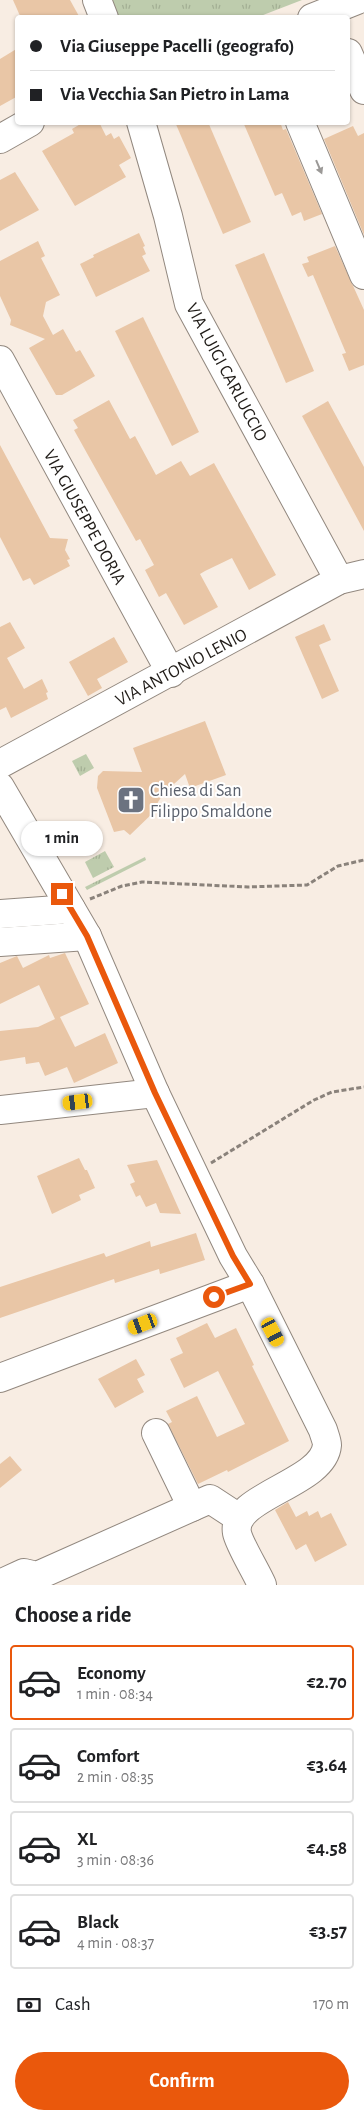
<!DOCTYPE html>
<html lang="en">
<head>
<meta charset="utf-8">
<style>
  body { margin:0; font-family:"Alegreya Sans",sans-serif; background:#f6f6f6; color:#202124; height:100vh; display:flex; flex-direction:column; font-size:19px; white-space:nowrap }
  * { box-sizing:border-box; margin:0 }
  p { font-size:16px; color:#757577 }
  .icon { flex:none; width:28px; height:28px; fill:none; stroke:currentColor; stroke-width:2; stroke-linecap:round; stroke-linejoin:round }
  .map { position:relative; height:1585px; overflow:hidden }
  .details { display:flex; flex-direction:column; background:#fff; flex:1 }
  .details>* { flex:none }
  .hud { position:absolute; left:15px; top:15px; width:335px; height:110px; border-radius:5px; box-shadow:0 1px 4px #0004; display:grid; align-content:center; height:110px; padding:0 15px; background:#fff }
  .end { position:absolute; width:22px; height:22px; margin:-11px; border:6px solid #ea580c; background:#fff; box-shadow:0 0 0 2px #fff }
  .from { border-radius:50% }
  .bubble { position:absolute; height:35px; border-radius:18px; background:#fff; box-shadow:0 1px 4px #0004; font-size:16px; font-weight:700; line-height:35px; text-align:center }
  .car { position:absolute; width:15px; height:30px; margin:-15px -8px; border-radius:6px; box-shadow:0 0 4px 1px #0007; background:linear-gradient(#f5c518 24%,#345 0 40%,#f5c518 0 76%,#345 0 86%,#f5c518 0) }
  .hud b { display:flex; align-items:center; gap:18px; height:48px; font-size:19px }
  .hud b+b { border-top:1px solid #e0e0e0 }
  .hud i { width:12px; height:12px; background:#202124 }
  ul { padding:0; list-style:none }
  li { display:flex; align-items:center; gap:15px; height:75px; margin:0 10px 8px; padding:0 5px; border:2px solid #e0e0e0; border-radius:5px }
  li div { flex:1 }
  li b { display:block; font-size:19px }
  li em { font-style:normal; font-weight:700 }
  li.selected { border-color:#ea580c }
  li>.icon { width:45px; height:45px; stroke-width:1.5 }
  h2 { padding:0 15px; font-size:22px; line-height:60px }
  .pay { display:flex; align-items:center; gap:12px; height:55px; padding:0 15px; font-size:19px }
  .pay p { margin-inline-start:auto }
  .action { display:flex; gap:10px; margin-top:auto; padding:10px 15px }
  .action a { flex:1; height:58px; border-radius:30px; background:#ea580c; color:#fff; font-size:20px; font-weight:700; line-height:58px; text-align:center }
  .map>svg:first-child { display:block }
  .grass { fill:url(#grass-tufts) }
  .building { fill:#e9c6a6 }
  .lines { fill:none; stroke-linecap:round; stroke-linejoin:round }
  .minor-casing { stroke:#92887f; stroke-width:30 }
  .path { stroke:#8a827b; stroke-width:3; stroke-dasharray:5 2.5; stroke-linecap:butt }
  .minor { stroke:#fff; stroke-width:28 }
  .oneway { fill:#9b9997 }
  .route { stroke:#ea580c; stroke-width:6 }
  .labels { text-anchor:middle; stroke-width:4; stroke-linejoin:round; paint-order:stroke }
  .street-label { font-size:18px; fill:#201c18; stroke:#fff }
  .worship-label { font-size:18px; fill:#5b616d; stroke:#fff; text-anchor:start }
</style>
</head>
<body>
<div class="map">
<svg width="364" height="1585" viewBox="0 0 364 1585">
  <defs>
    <pattern id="grass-tufts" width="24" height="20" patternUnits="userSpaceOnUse" patternTransform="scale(1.25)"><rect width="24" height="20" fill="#beccad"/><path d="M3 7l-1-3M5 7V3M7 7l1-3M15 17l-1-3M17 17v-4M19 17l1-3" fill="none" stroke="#a3af94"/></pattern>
  </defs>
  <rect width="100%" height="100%" fill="#f8ede3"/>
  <g class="grass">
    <path d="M112,0H302L258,17H119Z"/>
    <path d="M86,754L94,768L80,776L72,761Z"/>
    <path d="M105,851L114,867L93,878L85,862Z"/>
    <path d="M145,857L146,860L87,890L85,887Z"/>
  </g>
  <g class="building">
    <path d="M13,0H70L80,18H21Z"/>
    <path d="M18,48V96L0,106V59Z"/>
    <path d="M84,122H99L106,136L111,133L114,139L119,136L131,158L119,165L126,177L75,206L42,151L74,133L72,129Z"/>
    <path d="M175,122H208L251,222L223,234Z"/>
    <path d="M243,122H280L283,130L286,129L322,214L304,221L301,212L292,216L282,193L275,196Z"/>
    <path d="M353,126L358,136L364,133V235L324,139Z"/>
    <path d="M15,172L39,210L0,231V180Z"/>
    <path d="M139,233L145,246L143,247L146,254L142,256L150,271L96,297L80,264L94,257L93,255Z"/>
    <path d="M38,241L45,256L41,258L60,295L46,302L43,316L53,335L63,329L76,352L80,350L95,376L62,395H56L29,348L45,339L10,325L11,320L0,296V261Z"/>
    <path d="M335,246L364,310V365L349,371L342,354L346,353L313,275L308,277L302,264L309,262L307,257Z"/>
    <path d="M264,253L314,371L286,383L235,265Z"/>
    <path d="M143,317L199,432L172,446L115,331Z"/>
    <path d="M109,400L130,439L135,436L156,475L181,461L190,476L214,463L276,575L249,590L232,558L205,571L200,574L218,607L184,625L166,593L159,597L145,570L154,565L140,539L136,541L74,430L78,428L73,420Z"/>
    <path d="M328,401L364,467V531L302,416Z"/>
    <path d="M0,445L50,538L68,539L65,550L70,559L67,560L70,566L34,585L30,578L23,581L0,537Z"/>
    <path d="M10,622L25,648L7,658L24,689L42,679L48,692L46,693L48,699L11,718L6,707L0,710V627Z"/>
    <path d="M324,624L331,640L319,645L339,691L322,699L295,637Z"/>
    <path d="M114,637L128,662L97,679L102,688L88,696L69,662Z"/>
    <path d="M205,721L226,775L190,788L185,774L164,793L158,802L156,810L130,835L124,830L114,832L97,788L98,776L103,771L142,772L133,748Z"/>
    <path d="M65,953L89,1004L60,1017L75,1047L105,1033L118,1063L74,1083L67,1067L45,1076L39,1062L26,1064L25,1057L0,1061V1031L38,1027L55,1019L39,985L0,1004V963L17,956L23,968L49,955L50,958Z"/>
    <path d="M79,1158L85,1170H87L95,1188L79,1195L81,1200L52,1214L37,1176Z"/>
    <path d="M157,1160L181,1214L160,1213L156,1203L146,1207L140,1195L136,1197L130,1184L135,1182L127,1165Z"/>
    <path d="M196,1233L205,1260L160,1274L159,1269L115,1283L114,1279L0,1318V1287L104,1253L106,1257L150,1241L151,1247Z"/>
    <path d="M207,1323L215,1338L236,1328L254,1365L252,1366L289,1441L228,1472L227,1470L198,1484L168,1424L172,1422L166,1411L197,1396L217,1437L245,1424L218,1371L184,1388L170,1359L183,1353L176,1338Z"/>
    <path d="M136,1359L145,1375L137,1379L144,1392L115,1408L98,1379Z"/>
    <path d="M10,1456L22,1470L0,1488V1464Z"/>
    <path d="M288,1502L296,1517L307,1511L309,1516L318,1511L321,1518L331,1513L347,1545L315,1562L306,1544L296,1550L275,1510Z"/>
  </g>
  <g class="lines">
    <defs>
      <g id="minor">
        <path d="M97,0L104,18"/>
        <path d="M312,18L357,0"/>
        <path d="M348,53L364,90"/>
        <path d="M141,122L168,216L189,304L339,580"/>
        <path d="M300,122L364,275"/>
        <path d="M0,139L30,122"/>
        <path d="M0,360L171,673"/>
        <path d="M0,764L339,580L364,574"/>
        <path d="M0,787L87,936L155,1093L233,1256L250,1284L323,1430C324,1434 327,1441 327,1445C324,1484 230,1496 237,1533C239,1544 257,1573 262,1585"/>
        <path d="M0,914L71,909"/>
        <path d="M0,942L87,936"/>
        <path d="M0,1110L155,1093"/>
        <path d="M0,1378L250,1284"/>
        <path d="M156,1433L192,1507"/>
        <path d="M0,1584L24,1573L37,1576L210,1499L239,1518"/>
      </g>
    </defs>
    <use href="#minor" class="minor-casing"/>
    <g class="path">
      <path d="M90,899L122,886L142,882L248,887L307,885L338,866L364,860"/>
      <path d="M211,1163L314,1100L332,1092L364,1087"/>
    </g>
    <use href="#minor" class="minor"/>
  </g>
  <defs><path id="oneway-solid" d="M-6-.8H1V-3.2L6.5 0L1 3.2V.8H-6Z" transform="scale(1.25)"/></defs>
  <use class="oneway" href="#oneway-solid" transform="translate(319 167) rotate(67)"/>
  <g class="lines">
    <path class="route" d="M62,894L87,936L155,1093L233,1256L250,1284L214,1297"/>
  </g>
  <defs>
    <symbol id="church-square" viewBox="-11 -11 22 22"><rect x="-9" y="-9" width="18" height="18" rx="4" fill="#6b7280" stroke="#fff"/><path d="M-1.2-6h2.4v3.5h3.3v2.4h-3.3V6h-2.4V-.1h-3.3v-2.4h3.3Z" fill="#fff"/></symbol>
  </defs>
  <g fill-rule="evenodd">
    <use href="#church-square" x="115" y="784" width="32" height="32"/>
  </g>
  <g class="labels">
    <g class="street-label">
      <text transform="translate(227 372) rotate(62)" y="6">VIA LUIGI CARLUCCIO</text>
      <text transform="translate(85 517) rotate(61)" y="6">VIA GIUSEPPE DORIA</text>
      <text transform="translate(181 667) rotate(-28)" y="6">VIA ANTONIO LENIO</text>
    </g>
    <g class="worship-label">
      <text x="150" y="796">Chiesa di San<tspan x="150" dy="21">Filippo Smaldone</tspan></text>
    </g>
  </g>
</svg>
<i class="end from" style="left:214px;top:1297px"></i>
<i class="end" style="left:62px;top:894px"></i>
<div class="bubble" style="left:21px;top:821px;width:82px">1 min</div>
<i class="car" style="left:78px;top:1102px;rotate:263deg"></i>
<i class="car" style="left:143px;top:1324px;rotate:249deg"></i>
<i class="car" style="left:273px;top:1332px;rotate:152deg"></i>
<div class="hud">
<b><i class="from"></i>Via Giuseppe Pacelli (geografo)</b>
<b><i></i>Via Vecchia San Pietro in Lama</b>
</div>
</div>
<section class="details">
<h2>Choose a ride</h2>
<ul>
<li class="selected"><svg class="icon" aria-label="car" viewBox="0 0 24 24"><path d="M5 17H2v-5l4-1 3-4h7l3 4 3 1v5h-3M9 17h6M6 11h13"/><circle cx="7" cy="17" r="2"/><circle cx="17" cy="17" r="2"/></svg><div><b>Economy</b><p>1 min · 08:34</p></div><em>€2.70</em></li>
<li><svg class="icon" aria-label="car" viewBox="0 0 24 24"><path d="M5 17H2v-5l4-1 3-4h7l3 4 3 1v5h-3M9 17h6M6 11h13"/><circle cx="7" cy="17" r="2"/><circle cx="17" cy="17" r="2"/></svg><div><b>Comfort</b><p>2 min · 08:35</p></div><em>€3.64</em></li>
<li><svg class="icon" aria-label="car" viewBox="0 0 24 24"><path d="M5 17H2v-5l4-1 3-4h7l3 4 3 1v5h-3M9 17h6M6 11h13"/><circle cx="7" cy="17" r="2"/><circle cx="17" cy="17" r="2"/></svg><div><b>XL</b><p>3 min · 08:36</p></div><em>€4.58</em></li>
<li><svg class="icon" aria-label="car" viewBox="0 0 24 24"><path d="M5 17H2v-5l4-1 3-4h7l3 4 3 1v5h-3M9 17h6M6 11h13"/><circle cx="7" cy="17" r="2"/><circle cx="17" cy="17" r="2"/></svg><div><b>Black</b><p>4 min · 08:37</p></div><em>€3.57</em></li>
</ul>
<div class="pay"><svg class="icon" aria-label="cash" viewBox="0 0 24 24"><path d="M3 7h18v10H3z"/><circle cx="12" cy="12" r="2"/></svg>Cash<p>170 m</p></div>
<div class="action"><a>Confirm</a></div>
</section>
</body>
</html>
